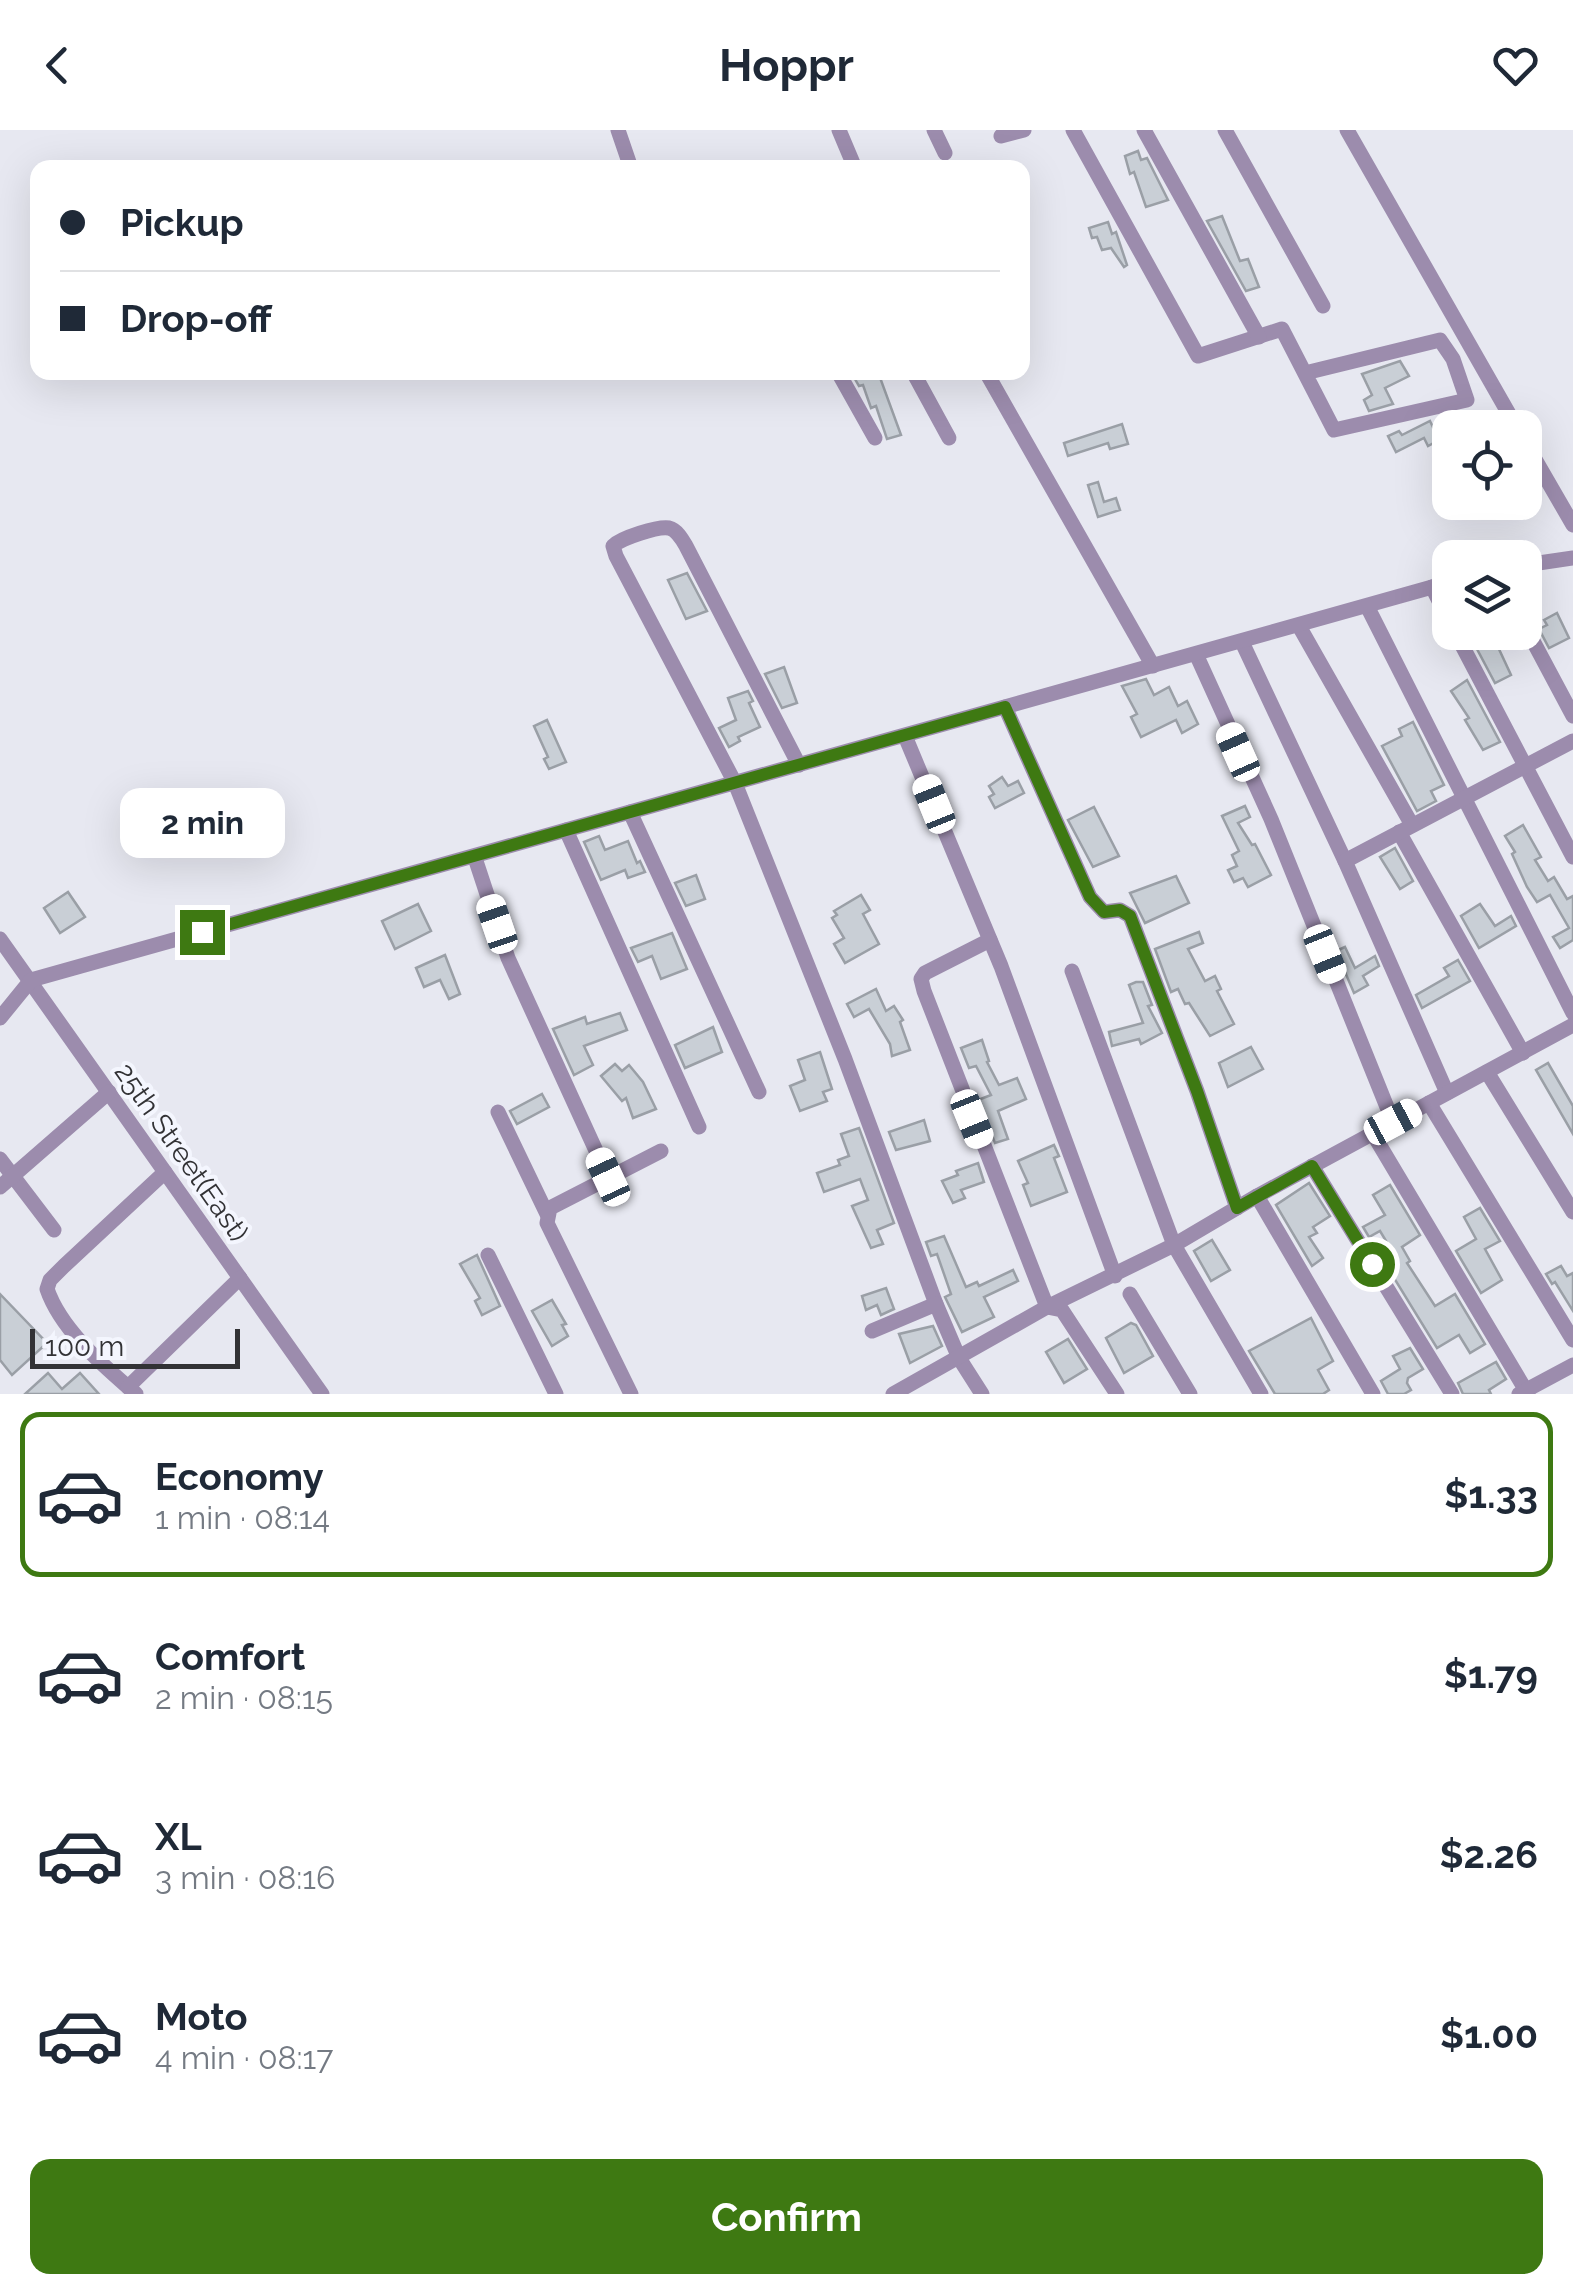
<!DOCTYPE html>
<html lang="en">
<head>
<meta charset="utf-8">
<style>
  body { margin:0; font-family:Raleway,sans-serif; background:#f6f6f7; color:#1f2937; height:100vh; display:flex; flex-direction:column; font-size:38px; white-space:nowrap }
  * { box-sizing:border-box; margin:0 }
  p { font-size:32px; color:#747a83 }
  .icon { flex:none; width:55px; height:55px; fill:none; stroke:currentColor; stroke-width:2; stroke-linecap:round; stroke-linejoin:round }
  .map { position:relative; height:1264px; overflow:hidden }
  .sheet { display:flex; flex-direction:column; background:#fff; flex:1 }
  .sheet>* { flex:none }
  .hud { position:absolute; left:30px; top:30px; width:1000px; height:220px; border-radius:20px; box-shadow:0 10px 40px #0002; display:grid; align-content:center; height:220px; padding:0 30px; background:#fff }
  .buttons { position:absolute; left:1432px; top:280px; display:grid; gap:20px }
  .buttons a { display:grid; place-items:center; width:110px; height:110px; border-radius:20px; background:#fff; box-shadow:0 10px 40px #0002; font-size:50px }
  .scale { position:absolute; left:30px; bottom:25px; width:210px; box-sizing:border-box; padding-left:10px; border:5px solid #323235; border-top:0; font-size:28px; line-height:35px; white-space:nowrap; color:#323235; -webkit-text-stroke:8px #f4f6fe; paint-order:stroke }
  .end { position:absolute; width:45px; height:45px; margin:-22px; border:12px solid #3e7912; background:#fff; box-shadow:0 0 0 5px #fff }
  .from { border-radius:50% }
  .bubble { position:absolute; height:70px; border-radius:20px; background:#fff; box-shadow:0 10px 40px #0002; font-size:32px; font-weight:700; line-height:70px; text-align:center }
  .car { position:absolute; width:30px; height:60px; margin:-30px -15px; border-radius:12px; box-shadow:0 0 8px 2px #0007; background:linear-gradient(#fff 24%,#345 0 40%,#fff 0 76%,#345 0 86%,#fff 0) }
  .hud b { display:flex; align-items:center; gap:35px; height:95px; font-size:38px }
  .hud b+b { border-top:2px solid #e0e1e3 }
  .hud i { width:25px; height:25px; background:#1f2937 }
  ul { padding:18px 0 0; list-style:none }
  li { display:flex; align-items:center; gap:30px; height:165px; margin:0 20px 15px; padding:0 10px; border:5px solid transparent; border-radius:20px }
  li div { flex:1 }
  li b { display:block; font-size:38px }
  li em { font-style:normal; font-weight:700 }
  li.current { border-color:#3e7912 }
  li>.icon { width:90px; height:90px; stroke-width:1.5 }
  .cta { display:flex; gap:20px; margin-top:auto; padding:20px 30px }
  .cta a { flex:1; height:115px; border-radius:20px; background:#3e7912; color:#fff; font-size:40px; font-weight:700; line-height:115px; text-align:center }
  header { display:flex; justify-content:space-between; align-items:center; height:130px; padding:0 30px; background:#fff; font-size:45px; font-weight:700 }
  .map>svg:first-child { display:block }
  .building { fill:#c9cfd6; stroke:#9a9fa6; stroke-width:2.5 }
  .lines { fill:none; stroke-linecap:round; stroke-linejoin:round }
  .minor { stroke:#9c8cad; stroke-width:15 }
  .route { stroke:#3e7912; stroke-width:12 }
  .labels { text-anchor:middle; stroke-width:8; stroke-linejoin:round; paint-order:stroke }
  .street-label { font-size:28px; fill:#323235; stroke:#f4f6fe }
</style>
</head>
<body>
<header><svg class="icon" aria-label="back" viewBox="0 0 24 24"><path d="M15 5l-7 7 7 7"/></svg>Hoppr<svg class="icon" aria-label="heart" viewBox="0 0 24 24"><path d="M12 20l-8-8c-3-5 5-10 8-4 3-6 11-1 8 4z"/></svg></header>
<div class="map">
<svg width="1573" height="1264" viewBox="0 0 1573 1264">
  <rect width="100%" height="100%" fill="#e7e8f1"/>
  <g class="building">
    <path d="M1138,21L1141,30L1147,28L1168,70L1146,77L1134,42L1130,44L1125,26Z"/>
    <path d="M1222,86L1240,131L1248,129L1259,157L1246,161L1207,91Z"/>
    <path d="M1108,92L1112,104L1116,102L1127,135L1124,137L1111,118L1102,120L1097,107L1092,108L1089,98Z"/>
    <path d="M1400,231L1409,246L1385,258L1393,274L1369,281L1364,270L1372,265L1362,244Z"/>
    <path d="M851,242H878L901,305L887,309L876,276L871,278L863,255L859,256Z"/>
    <path d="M1430,291L1439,310L1428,316L1424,308L1396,322L1388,306L1399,301L1402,305Z"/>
    <path d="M1122,294L1128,314L1110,319L1108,313L1068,326L1064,313Z"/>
    <path d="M1098,352L1104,372L1116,368L1120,380L1098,387L1088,355Z"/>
    <path d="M687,443L707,481L686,489L668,450Z"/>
    <path d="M1557,483L1569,508L1549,518L1539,499L1547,495L1544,490Z"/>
    <path d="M1468,502H1491L1511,545L1495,553Z"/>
    <path d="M784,537L797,573L782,578L765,544Z"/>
    <path d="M1146,549L1154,565L1169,557L1178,576L1187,571L1198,594L1182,603L1176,590L1141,607L1131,587L1137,584L1122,556Z"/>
    <path d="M1467,550L1500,612L1483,620L1465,590L1469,588L1451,561Z"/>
    <path d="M748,561L753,571L749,573L760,597L738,607L740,611L729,617L719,598L736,590L728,568Z"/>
    <path d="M547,590L566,632L549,639L544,629L548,627L534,596Z"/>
    <path d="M1413,592L1444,655L1431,661L1436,671L1417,681L1382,616L1402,606L1399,599Z"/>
    <path d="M1002,647L1008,656L1018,651L1024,663L995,678L989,667L994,664L989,656Z"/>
    <path d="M273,673L283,694L246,711L236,690Z"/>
    <path d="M1245,676L1250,687L1238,693L1252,715L1255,714L1271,745L1248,757L1243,748L1234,752L1228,740L1237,736L1232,725L1239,721L1222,686Z"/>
    <path d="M1094,677L1119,726L1093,737L1068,690Z"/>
    <path d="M1523,695L1541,727L1535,730L1548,751L1554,747L1567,769L1573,766V810L1560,818L1553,807L1569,798L1550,765L1537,772L1527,757L1512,724L1515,722L1505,706Z"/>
    <path d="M599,706L605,720L628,711L637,733L640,731L645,742L628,748L625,740L601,750L584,712Z"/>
    <path d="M1395,718L1413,751L1400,759L1380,727Z"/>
    <path d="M696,745L705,769L686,776L675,753Z"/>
    <path d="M1176,746L1189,773L1145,793L1130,763Z"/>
    <path d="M68,762L85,787L60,803L44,778Z"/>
    <path d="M861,765L870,780L863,784L879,814L845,833L834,814L844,808L832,788L837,785L834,781Z"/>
    <path d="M418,774L431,801L395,819L382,791Z"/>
    <path d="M1480,774L1495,796L1511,786L1516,796L1479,818L1461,786Z"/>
    <path d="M1199,802L1203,813L1188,819L1205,851L1215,846L1221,859L1217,861L1234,894L1210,906L1189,873L1185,874L1178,859L1171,862L1155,819Z"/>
    <path d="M672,803L687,839L661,849L652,826L638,832L631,818Z"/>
    <path d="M1345,817L1355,838L1375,826L1379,836L1363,846L1368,855L1354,863L1336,821Z"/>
    <path d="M445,825L460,864L449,869L440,850L424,857L416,838Z"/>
    <path d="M1458,830L1470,851L1422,878L1416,865L1449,846L1444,838Z"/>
    <path d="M1136,852H1143L1152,875L1148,876L1162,903L1141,914L1139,909L1112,916L1109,902L1143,893L1129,855Z"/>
    <path d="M876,859L886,881L894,876L903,890L900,892L910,920L892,926L890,914L869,879L854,887L847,874Z"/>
    <path d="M620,883L627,900L584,916L593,935L574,945L553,899L585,887L587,894Z"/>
    <path d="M713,897L722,922L685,938L675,915Z"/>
    <path d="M982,910L989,931L987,932L999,955L1017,948L1026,969L998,981L1008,1009L995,1013L978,970L991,965L976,936L969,938L961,918Z"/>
    <path d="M1251,917L1263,939L1228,957L1219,933Z"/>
    <path d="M820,922L832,959L823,962L827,971L800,981L790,956L805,950L798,930Z"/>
    <path d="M1548,933L1573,976V1004L1536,940Z"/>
    <path d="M615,934L622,941L629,935L643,952L656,979L633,988L626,968L622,971L601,946Z"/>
    <path d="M542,964L549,977L517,994L510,981Z"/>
    <path d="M924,990L930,1011L896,1020L889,1002Z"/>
    <path d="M859,998L894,1093L877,1100L883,1114L871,1118L852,1076L868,1070L860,1049L824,1062L817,1043L840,1035L838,1030L849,1026L841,1004Z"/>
    <path d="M1054,1015L1059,1026L1054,1028L1067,1062L1031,1076L1023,1055L1028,1053L1018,1031Z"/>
    <path d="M978,1033L984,1052L961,1060L965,1068L953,1073L942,1051L958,1045L956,1041Z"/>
    <path d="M1309,1053L1330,1086L1313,1097L1317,1103L1309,1107L1323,1128L1312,1136L1276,1075Z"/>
    <path d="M1390,1055L1420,1105L1402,1117L1410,1131L1407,1133L1435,1176L1455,1164L1485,1214L1470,1223L1459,1205L1437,1218L1383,1130L1394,1124L1380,1101L1369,1107L1363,1097L1385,1085L1373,1065Z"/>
    <path d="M1480,1078L1500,1111L1485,1119L1502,1150L1481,1163L1456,1121L1476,1109L1464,1087Z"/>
    <path d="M944,1106L966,1157L977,1152L979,1156L1013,1140L1018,1151L984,1167L994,1187L962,1202L945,1167L951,1164L937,1124L931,1126L926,1112Z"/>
    <path d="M1212,1110L1230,1140L1211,1151L1194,1121Z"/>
    <path d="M477,1125L500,1176L482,1185L475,1171L480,1168L460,1134Z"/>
    <path d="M1561,1136L1567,1146L1573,1143V1181L1555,1152L1552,1154L1546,1144Z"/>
    <path d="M886,1158L894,1179L881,1185L877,1175L866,1180L862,1166Z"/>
    <path d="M0,1164L47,1213L12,1245L0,1230Z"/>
    <path d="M552,1170L566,1194L562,1195L568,1206L552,1216L532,1181Z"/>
    <path d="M1311,1188L1333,1231L1318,1240L1329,1260L1323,1264H1275L1249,1221Z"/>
    <path d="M1131,1193L1136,1195L1153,1226L1124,1243L1106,1208Z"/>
    <path d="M933,1196L942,1216L910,1233L899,1204Z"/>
    <path d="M1068,1209L1087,1239L1064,1253L1046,1222Z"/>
    <path d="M1410,1218L1423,1239L1408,1248L1407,1253L1411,1260L1404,1264H1388L1381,1251L1400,1239L1393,1226Z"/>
    <path d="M1496,1232L1506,1249L1489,1260L1491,1264H1463L1458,1253Z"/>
    <path d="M48,1243L62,1259L80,1243L99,1264H25Z"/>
  </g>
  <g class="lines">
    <g class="minor">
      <path d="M618,0L631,38"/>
      <path d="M839,0L855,38"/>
      <path d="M934,0L945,23"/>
      <path d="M1073,0L1198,226L1282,199L1334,300L1467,270L1453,229L1440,210L1305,243"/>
      <path d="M1144,0L1259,207"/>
      <path d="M1225,0L1323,176"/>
      <path d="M1347,0L1517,298"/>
      <path d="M1001,6L1024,0"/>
      <path d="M838,242L875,308"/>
      <path d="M913,242L949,308"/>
      <path d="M986,242L1153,536"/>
      <path d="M1525,312L1573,395"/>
      <path d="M1525,435L1573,428"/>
      <path d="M1432,457L1450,493"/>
      <path d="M1367,476L1573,883"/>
      <path d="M1299,496L1412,695"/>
      <path d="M1525,496L1573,586"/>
      <path d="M1455,502L1573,727"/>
      <path d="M1242,512L1345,731"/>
      <path d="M1196,524L1271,689L1393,992"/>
      <path d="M1005,577L1090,767L1104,782L1120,780L1130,786L1197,961L1237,1078"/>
      <path d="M905,606L1001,836L1115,1146"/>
      <path d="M799,635L686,416C682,409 677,400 669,398C658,396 621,408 613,416L616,426L735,653L845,929L936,1174L959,1228L982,1264"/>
      <path d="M630,682L759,962"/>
      <path d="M566,700L699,997"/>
      <path d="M1399,702L1523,923"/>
      <path d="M475,728L508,828L608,1047"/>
      <path d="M0,809L322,1264"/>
      <path d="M990,810L925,843L921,849L924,861L1047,1177L1062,1180L1117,1264"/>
      <path d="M1072,841L1174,1115L1261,1264"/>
      <path d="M0,888L31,850L1450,452"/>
      <path d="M1487,942L1573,1082"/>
      <path d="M1447,963L1345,731L1573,611"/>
      <path d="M1429,973L1573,1210"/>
      <path d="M498,982L547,1084"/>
      <path d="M1373,1004L1528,1264"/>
      <path d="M0,1029L54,1100"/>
      <path d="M1312,1036L1452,1264"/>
      <path d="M0,1057L109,962"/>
      <path d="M1257,1066L1373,1264"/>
      <path d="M488,1125L556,1264"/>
      <path d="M1130,1164L1190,1264"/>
      <path d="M872,1201L936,1174"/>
      <path d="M128,1257C98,1231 60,1197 47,1159L50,1150L64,1136L165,1042"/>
      <path d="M136,1264L128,1257L240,1148"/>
      <path d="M631,1264L547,1093L550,1078L661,1021"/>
      <path d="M893,1264L1047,1177L1174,1115L1257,1066L1573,895"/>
      <path d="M1519,1264L1573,1235"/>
    </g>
  </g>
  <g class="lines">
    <path class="route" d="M202,802L1005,577L1090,767L1104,782L1120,780L1130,786L1197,961L1237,1078L1312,1036L1372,1134"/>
  </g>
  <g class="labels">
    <g class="street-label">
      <text transform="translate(182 1022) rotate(55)" y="10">25th Street(East)</text>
    </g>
  </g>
</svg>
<div class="buttons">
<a><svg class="icon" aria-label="locate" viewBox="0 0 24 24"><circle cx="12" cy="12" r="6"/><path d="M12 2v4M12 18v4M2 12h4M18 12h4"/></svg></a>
<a><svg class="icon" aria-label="layers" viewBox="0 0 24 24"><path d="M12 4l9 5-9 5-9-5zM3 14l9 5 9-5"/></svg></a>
</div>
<div class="scale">100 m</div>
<i class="end from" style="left:1372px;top:1134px"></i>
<i class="end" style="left:202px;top:802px"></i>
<div class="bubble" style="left:120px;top:658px;width:165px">2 min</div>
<i class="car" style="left:1238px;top:622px;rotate:336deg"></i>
<i class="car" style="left:934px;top:674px;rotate:338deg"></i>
<i class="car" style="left:497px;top:794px;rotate:341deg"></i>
<i class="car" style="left:1325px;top:824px;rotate:158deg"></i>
<i class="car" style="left:972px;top:989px;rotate:158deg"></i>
<i class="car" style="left:1393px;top:992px;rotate:62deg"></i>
<i class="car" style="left:608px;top:1047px;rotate:335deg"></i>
<div class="hud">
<b><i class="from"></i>Pickup</b>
<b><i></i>Drop-off</b>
</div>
</div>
<section class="sheet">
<ul>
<li class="current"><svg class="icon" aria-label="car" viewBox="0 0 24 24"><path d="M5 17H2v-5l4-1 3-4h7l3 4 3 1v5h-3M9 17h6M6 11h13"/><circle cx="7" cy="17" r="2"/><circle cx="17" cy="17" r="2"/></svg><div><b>Economy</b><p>1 min · 08:14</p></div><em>$1.33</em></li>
<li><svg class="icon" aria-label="car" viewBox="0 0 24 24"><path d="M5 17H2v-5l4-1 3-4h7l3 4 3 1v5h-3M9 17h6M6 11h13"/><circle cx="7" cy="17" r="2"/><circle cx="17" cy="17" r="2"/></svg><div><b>Comfort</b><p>2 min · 08:15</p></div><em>$1.79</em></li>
<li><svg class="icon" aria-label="car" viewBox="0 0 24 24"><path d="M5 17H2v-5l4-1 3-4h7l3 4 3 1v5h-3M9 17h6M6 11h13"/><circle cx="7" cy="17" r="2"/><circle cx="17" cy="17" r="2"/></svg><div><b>XL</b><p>3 min · 08:16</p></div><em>$2.26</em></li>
<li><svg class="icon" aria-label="car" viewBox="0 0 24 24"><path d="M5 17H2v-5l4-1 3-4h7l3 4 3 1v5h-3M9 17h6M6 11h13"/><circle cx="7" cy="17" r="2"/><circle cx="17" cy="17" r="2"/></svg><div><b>Moto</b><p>4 min · 08:17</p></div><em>$1.00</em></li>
</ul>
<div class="cta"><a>Confirm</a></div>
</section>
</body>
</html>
